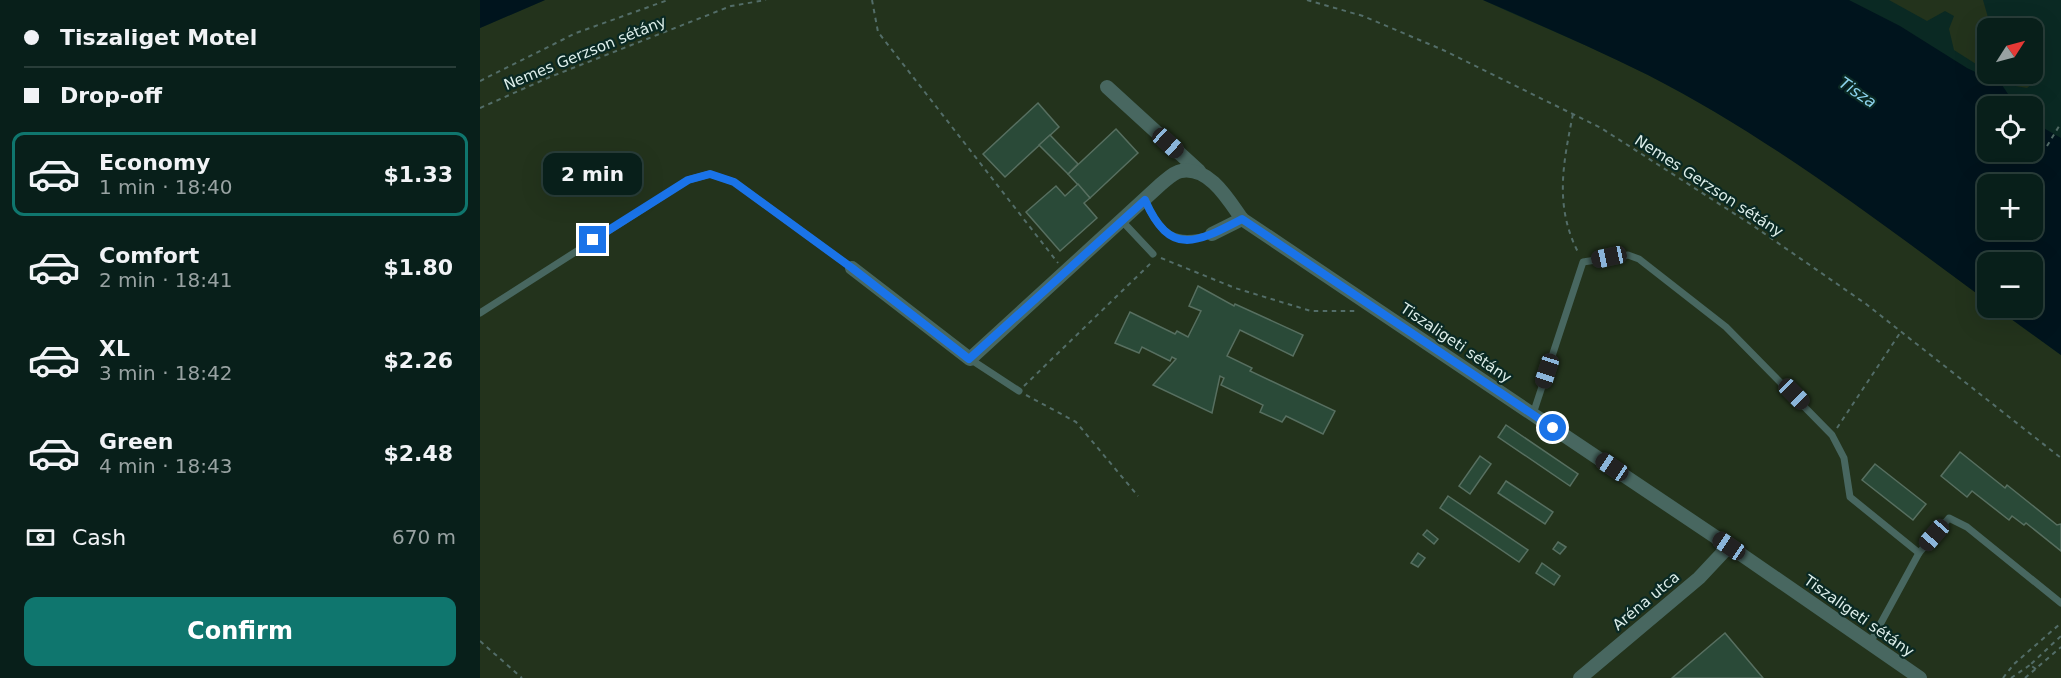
<!DOCTYPE html>
<html lang="en">
<head>
<meta charset="utf-8">
<style>
  body { margin:0; font-family:"DejaVu Sans",sans-serif; background:#162c27; color:#f1f3f6; height:100vh; display:flex; flex-direction:column; font-size:22px; white-space:nowrap }
  * { box-sizing:border-box; margin:0 }
  p { font-size:20px; color:#98a2a2 }
  .icon { flex:none; width:33px; height:33px; fill:none; stroke:currentColor; stroke-width:2; stroke-linecap:round; stroke-linejoin:round }
  .map { position:relative; flex:1; overflow:hidden }
  .sheet { display:flex; flex-direction:column; background:#081f1a; width:480px }
  .sheet>* { flex:none }
  .banner { display:grid; align-content:center; height:132px; padding:0 24px; background:#081f1a }
  .needle { width:39px; rotate:54deg }
  .controls { position:absolute; left:1497px; top:18px; display:grid; gap:12px }
  .controls a { display:grid; place-items:center; width:66px; height:66px; border-radius:12px; background:#081f1a; box-shadow:0 6px 24px #0002,0 0 0 2px #293d39; font-size:30px }
  .end { position:absolute; width:27px; height:27px; margin:-14px; border:8px solid #1a73e8; background:#fff; box-shadow:0 0 0 3px #fff }
  .from { border-radius:50% }
  .bubble { position:absolute; height:42px; border-radius:12px; background:#081f1a; box-shadow:0 6px 24px #0002,0 0 0 2px #293d39; font-size:20px; font-weight:700; line-height:42px; text-align:center }
  .car { position:absolute; width:18px; height:36px; margin:-18px -9px; border-radius:8px; box-shadow:0 0 4px 2px #0007; background:linear-gradient(#222 24%,#8ab4d8 0 40%,#222 0 76%,#8ab4d8 0 86%,#222 0) }
  .banner b { display:flex; align-items:center; gap:21px; height:57px; font-size:22px }
  .banner b+b { border-top:2px solid #293d39 }
  .banner i { width:15px; height:15px; background:#f1f3f6 }
  ul { padding:0; list-style:none }
  li { display:flex; align-items:center; gap:18px; height:84px; margin:0 12px 9px; padding:0 12px; border:3px solid transparent; border-radius:12px }
  li div { flex:1 }
  li b { display:block; font-size:22px }
  li em { font-style:normal; font-weight:700 }
  li.on { border-color:#0f766e }
  li>.icon { width:54px; height:54px; stroke-width:1.5 }
  .pay { display:flex; align-items:center; gap:15px; height:66px; padding:0 24px; font-size:22px }
  .pay p { margin-inline-start:auto }
  .action { display:flex; gap:12px; margin-top:auto; padding:12px 24px }
  .action a { flex:1; height:69px; border-radius:12px; background:#0f766e; color:#fff; font-size:24px; font-weight:700; line-height:69px; text-align:center }
  main { display:flex; flex:1; min-height:0 }
  .map>svg:first-child { display:block }
  .green { fill:#23331c }
  .water { fill:#00141d; fill-rule:evenodd }
  .building { fill:#2a4a38; stroke:#576f60; stroke-width:1.5 }
  .lines { fill:none; stroke-linecap:round; stroke-linejoin:round }
  .path { stroke:#536d68; stroke-width:2; stroke-dasharray:4.5 4.5; stroke-linecap:butt }
  .service { stroke:#486760; stroke-width:7 }
  .minor { stroke:#486760; stroke-width:14 }
  .route { stroke:#1a73e8; stroke-width:8 }
  .labels { text-anchor:middle; stroke-width:4.5; stroke-linejoin:round; paint-order:stroke }
  .street-label { font-size:15px; fill:#ddeeea; stroke:#0a2923 }
  .water-label { font-size:16px; font-style:italic; fill:#8bd1eb; stroke:#0a2923 }
</style>
</head>
<body>
<main>
<section class="sheet">
<div class="banner">
<b><i class="from"></i>Tiszaliget Motel</b>
<b><i></i>Drop-off</b>
</div>
<ul>
<li class="on"><svg class="icon" aria-label="car" viewBox="0 0 24 24"><path d="M5 17H2v-5l4-1 3-4h7l3 4 3 1v5h-3M9 17h6M6 11h13"/><circle cx="7" cy="17" r="2"/><circle cx="17" cy="17" r="2"/></svg><div><b>Economy</b><p>1 min · 18:40</p></div><em>$1.33</em></li>
<li><svg class="icon" aria-label="car" viewBox="0 0 24 24"><path d="M5 17H2v-5l4-1 3-4h7l3 4 3 1v5h-3M9 17h6M6 11h13"/><circle cx="7" cy="17" r="2"/><circle cx="17" cy="17" r="2"/></svg><div><b>Comfort</b><p>2 min · 18:41</p></div><em>$1.80</em></li>
<li><svg class="icon" aria-label="car" viewBox="0 0 24 24"><path d="M5 17H2v-5l4-1 3-4h7l3 4 3 1v5h-3M9 17h6M6 11h13"/><circle cx="7" cy="17" r="2"/><circle cx="17" cy="17" r="2"/></svg><div><b>XL</b><p>3 min · 18:42</p></div><em>$2.26</em></li>
<li><svg class="icon" aria-label="car" viewBox="0 0 24 24"><path d="M5 17H2v-5l4-1 3-4h7l3 4 3 1v5h-3M9 17h6M6 11h13"/><circle cx="7" cy="17" r="2"/><circle cx="17" cy="17" r="2"/></svg><div><b>Green</b><p>4 min · 18:43</p></div><em>$2.48</em></li>
</ul>
<div class="pay"><svg class="icon" aria-label="cash" viewBox="0 0 24 24"><path d="M3 7h18v10H3z"/><circle cx="12" cy="12" r="2"/></svg>Cash<p>670 m</p></div>
<div class="action"><a>Confirm</a></div>
</section>
<div class="map">
<svg width="1581" height="678" viewBox="0 0 1581 678">
  <rect width="100%" height="100%" fill="#0a2923"/>
  <g class="green">
    <path d="M65,0H1003C1058,25 1114,48 1168,75C1289,137 1399,220 1507,301L1508,308H1516L1581,355V678H0V28Z"/>
    <path d="M1409,0H1503L1511,28H1508L1507,71L1474,50L1469,29L1474,16L1465,11L1447,21Z"/>
    <path d="M1553,62L1558,79L1547,88L1530,85L1511,74H1552Z"/>
  </g>
  <g class="water">
    <path d="M0,0H65L0,28Z"/>
    <path d="M1003,0H1369L1420,26L1487,68L1522,85L1536,106H1508V152H1552L1553,122L1581,138V355L1516,308H1552V262H1508L1507,301C1398,221 1289,137 1168,75C1114,48 1058,24 1003,0ZM1508,184H1552V230H1508Z"/>
  </g>
  <g class="building">
    <path d="M558,103L579,127L525,177L503,154Z"/>
    <path d="M636,129L658,153L610,198L588,174Z"/>
    <path d="M570,135L598,164L588,174L559,145Z"/>
    <path d="M598,184L610,198L604,203L617,218L580,251L546,212L576,186L585,196Z"/>
    <path d="M718,286L754,306L755,304L823,335L813,356L760,330L747,356L772,368L770,371L855,411L843,434L806,416L802,422L780,412L783,405L741,385L744,378L740,376L732,413L673,385L696,359L692,357L690,361L662,347L659,353L635,343L650,312L695,334L697,331L708,337L721,311L709,306Z"/>
    <path d="M1026,425L1098,474L1090,486L1018,437Z"/>
    <path d="M1480,452L1525,488L1527,485L1577,525L1581,524V551L1546,523L1544,525L1532,516L1529,520L1492,491L1487,497L1461,476Z"/>
    <path d="M1000,456L1011,464L990,494L979,486Z"/>
    <path d="M1395,464L1446,504L1433,520L1382,480Z"/>
    <path d="M1026,481L1073,512L1065,524L1018,493Z"/>
    <path d="M968,496L1048,550L1039,562L960,508Z"/>
    <path d="M947,530L958,539L954,544L943,535Z"/>
    <path d="M1078,542L1086,547L1080,554L1073,549Z"/>
    <path d="M938,553L945,558L938,567L931,563Z"/>
    <path d="M1062,563L1080,576L1074,585L1056,573Z"/>
    <path d="M1245,633L1283,678H1192Z"/>
  </g>
  <g class="lines">
    <g class="path">
      <path d="M392,0L398,32L578,263"/>
      <path d="M827,0L883,16L963,50L1121,128L1272,225L1386,304L1581,458"/>
      <path d="M0,81L96,33L188,0"/>
      <path d="M0,108L70,77L251,6L286,0"/>
      <path d="M1093,114C1083,164 1074,207 1099,254"/>
      <path d="M1567,146L1581,123"/>
      <path d="M681,258L755,288L831,311H876"/>
      <path d="M544,386L671,263"/>
      <path d="M546,395L596,422L658,496"/>
      <path d="M1357,428L1420,333"/>
      <path d="M0,641L42,678"/>
      <path d="M1556,669L1550,665L1581,636"/>
      <path d="M1523,678L1534,664L1581,623"/>
      <path d="M1531,678L1550,665"/>
      <path d="M1545,678L1581,647"/>
    </g>
    <g class="service">
      <path d="M665,200C680,235 695,246 732,234"/>
      <path d="M642,221L673,254"/>
      <path d="M0,313L208,180L230,174L254,182L372,268"/>
      <path d="M490,359L539,391"/>
      <path d="M1053,414L1103,262L1148,255L1159,259L1246,327L1352,435L1364,458L1370,497L1439,553"/>
      <path d="M1390,643L1439,553L1469,518L1487,527L1581,603"/>
    </g>
    <g class="minor">
      <path d="M627,87L719,171"/>
      <path d="M732,234L762,219"/>
      <path d="M372,268L490,359L681,184C686,180 694,172 701,171C729,166 748,199 762,219L1249,546L1440,678"/>
      <path d="M1100,678L1219,578L1249,546"/>
    </g>
  </g>
  <g class="lines">
    <path class="route" d="M113,240L208,180L230,174L254,182L372,268L489,359L665,200C690,257 716,243 762,219L1073,428"/>
  </g>
  <g class="labels">
    <g class="street-label">
      <text transform="translate(105 53) rotate(-22)" y="5">Nemes Gerzson sétány</text>
      <text transform="translate(1229 186) rotate(33)" y="5">Nemes Gerzson sétány</text>
      <text transform="translate(976 343) rotate(34)" y="5">Tiszaligeti sétány</text>
      <text transform="translate(1166 601) rotate(-40)" y="5">Aréna utca</text>
      <text transform="translate(1379 616) rotate(35)" y="5">Tiszaligeti sétány</text>
    </g>
    <g class="water-label">
      <text transform="translate(1378 92) rotate(34)" y="6">Tisza</text>
    </g>
  </g>
</svg>
<div class="controls">
<a><svg class="needle" viewBox="-14 -14 28 28"><path d="M0-13l5 13h-10z" fill="#e53935"/><path d="M0 13l5-13h-10z" fill="#98a2a2"/></svg></a>
<a><svg class="icon" aria-label="locate" viewBox="0 0 24 24"><circle cx="12" cy="12" r="6"/><path d="M12 2v4M12 18v4M2 12h4M18 12h4"/></svg></a>
<a>+</a>
<a>−</a>
</div>
<i class="end from" style="left:1073px;top:428px"></i>
<i class="end" style="left:113px;top:240px"></i>
<div class="bubble" style="left:63px;top:153px;width:99px">2 min</div>
<i class="car" style="left:688px;top:143px;rotate:132deg"></i>
<i class="car" style="left:1129px;top:257px;rotate:258deg"></i>
<i class="car" style="left:1067px;top:371px;rotate:198deg"></i>
<i class="car" style="left:1314px;top:394px;rotate:135deg"></i>
<i class="car" style="left:1132px;top:467px;rotate:304deg"></i>
<i class="car" style="left:1454px;top:535px;rotate:221deg"></i>
<i class="car" style="left:1249px;top:546px;rotate:304deg"></i>
</div>
</main>
</body>
</html>
